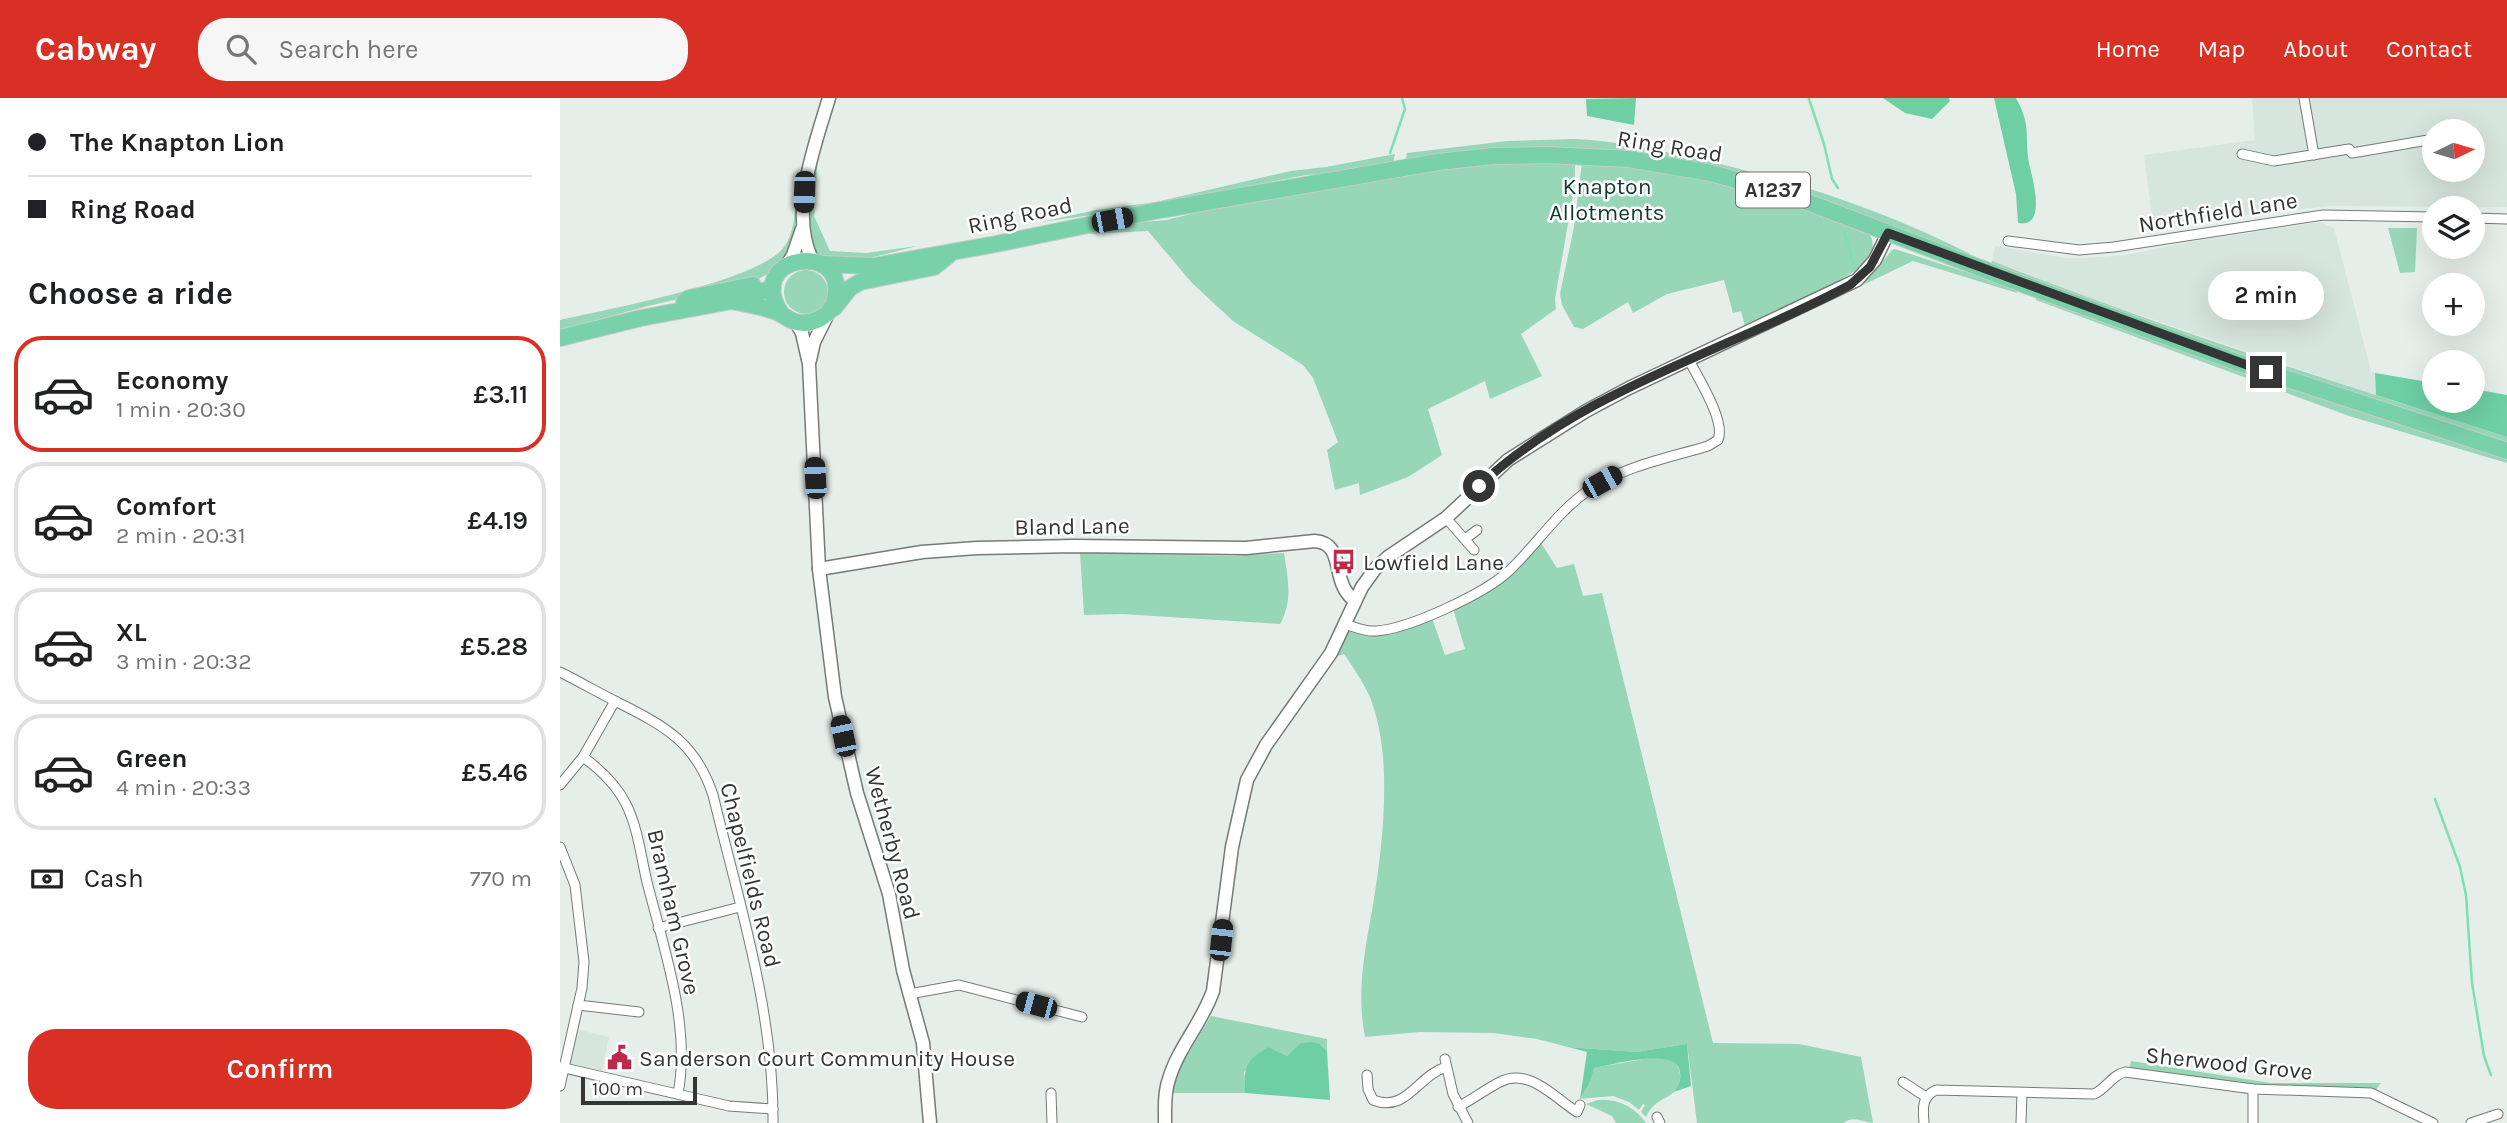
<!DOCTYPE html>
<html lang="en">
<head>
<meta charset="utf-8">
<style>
  body { margin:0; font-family:Karla,sans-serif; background:#f6f6f6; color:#202124; height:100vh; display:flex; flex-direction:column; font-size:26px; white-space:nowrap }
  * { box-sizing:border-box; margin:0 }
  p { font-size:23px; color:#757577 }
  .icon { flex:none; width:38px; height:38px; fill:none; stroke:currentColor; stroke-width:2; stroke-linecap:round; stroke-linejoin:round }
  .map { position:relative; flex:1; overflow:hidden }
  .details { display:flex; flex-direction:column; background:#fff; width:560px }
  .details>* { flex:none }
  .guide { display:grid; align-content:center; height:154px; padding:0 28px; background:#fff }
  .needle { width:46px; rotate:85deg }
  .buttons { position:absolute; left:1862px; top:21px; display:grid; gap:14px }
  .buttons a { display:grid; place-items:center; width:63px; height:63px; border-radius:50%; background:#fff; box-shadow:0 7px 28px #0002; font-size:35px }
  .scale { position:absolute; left:21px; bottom:18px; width:116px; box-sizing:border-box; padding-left:7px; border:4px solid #333635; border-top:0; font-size:19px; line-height:24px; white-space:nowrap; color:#333635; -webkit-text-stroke:5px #fff; paint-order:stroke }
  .end { position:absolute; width:32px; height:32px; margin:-16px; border:9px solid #333635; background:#fff; box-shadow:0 0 0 4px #fff }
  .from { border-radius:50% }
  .bubble { position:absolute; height:49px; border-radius:24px; background:#fff; box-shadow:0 7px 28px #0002; font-size:23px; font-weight:600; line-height:49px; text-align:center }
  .car { position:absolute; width:21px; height:42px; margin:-21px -10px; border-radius:9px; box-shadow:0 0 5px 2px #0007; background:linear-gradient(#222 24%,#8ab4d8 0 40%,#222 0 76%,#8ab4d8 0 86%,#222 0) }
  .guide b { display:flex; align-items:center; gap:24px; height:66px; font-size:26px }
  .guide b+b { border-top:2px solid #e0e0e0 }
  .guide i { width:18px; height:18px; background:#202124 }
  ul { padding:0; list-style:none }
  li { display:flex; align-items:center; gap:21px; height:116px; margin:0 14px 10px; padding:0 14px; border:4px solid #e0e0e0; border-radius:28px }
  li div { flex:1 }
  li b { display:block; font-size:26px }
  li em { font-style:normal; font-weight:600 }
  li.current { border-color:#d93025 }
  li>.icon { width:63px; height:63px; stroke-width:1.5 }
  h2 { padding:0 28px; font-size:32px; line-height:84px }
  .pay { display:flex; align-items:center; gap:18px; height:77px; padding:0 28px; font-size:26px }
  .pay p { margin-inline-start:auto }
  .cta { display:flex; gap:14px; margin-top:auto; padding:14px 28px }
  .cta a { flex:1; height:80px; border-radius:28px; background:#d93025; color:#fff; font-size:28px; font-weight:600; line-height:80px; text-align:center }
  header { display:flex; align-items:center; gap:42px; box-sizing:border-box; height:98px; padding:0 35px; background:#d93025; color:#fff }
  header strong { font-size:33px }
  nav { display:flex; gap:38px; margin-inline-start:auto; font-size:24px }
  .search { width:490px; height:63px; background:#f6f6f6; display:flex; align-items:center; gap:18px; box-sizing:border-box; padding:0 24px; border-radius:28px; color:#757577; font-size:26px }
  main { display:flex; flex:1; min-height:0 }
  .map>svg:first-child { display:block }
  .built { fill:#d6e5dd; fill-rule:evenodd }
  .green { fill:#97d6b7 }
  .forest { fill:#6ecfa4 }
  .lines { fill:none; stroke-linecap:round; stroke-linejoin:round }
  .stream { stroke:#7fdfb4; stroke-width:2.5 }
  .street-casing { stroke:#747b78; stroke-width:11 }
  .secondary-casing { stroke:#747b78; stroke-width:15 }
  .highway-casing { stroke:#cacbca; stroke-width:18 }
  .street { stroke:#fff; stroke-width:9 }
  .secondary { stroke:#fff; stroke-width:12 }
  .highway { stroke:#78d1a8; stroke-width:16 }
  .route { stroke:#333635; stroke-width:9 }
  .labels { text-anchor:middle; stroke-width:5; stroke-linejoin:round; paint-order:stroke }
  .shield { fill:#fff; stroke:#707272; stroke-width:2 }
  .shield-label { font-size:21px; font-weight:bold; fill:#333635 }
  .street-label { font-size:23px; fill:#333635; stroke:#fff }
  .park-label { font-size:23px; fill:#0e3a29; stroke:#fff }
  .poi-label { font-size:23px; fill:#333635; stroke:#fff; text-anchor:start }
</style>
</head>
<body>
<header>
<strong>Cabway</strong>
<div class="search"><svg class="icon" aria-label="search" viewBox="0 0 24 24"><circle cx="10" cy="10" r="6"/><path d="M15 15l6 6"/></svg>Search here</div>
<nav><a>Home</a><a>Map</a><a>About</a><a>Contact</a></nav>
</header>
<main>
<section class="details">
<div class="guide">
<b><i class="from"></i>The Knapton Lion</b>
<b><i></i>Ring Road</b>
</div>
<h2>Choose a ride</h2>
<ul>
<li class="current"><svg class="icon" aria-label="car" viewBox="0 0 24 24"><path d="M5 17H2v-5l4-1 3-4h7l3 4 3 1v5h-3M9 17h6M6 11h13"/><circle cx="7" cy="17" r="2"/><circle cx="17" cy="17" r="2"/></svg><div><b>Economy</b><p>1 min · 20:30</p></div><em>£3.11</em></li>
<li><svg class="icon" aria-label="car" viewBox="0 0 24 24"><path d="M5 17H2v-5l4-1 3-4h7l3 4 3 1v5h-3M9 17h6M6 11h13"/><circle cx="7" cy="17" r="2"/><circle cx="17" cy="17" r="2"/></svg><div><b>Comfort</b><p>2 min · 20:31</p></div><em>£4.19</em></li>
<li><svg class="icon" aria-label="car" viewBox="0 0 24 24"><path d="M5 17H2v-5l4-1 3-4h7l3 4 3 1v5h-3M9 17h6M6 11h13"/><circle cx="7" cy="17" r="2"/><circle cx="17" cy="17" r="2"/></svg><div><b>XL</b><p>3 min · 20:32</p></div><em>£5.28</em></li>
<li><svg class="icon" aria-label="car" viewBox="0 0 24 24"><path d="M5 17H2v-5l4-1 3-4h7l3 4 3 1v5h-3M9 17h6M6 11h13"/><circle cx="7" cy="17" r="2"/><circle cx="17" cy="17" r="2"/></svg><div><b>Green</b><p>4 min · 20:33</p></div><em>£5.46</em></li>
</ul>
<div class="pay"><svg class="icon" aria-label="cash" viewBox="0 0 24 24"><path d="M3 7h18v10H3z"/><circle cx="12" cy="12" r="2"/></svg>Cash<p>770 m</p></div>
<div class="cta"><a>Confirm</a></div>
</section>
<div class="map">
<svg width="1947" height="1025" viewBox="0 0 1947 1025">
  <rect width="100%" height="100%" fill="#e6eeea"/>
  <g class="built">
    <path d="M1692,0H1947V109L1771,108L1593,126L1584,57L1695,42ZM1874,33H1913V72H1874Z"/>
    <path d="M1760,124L1774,130L1811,273L1815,275L1816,297L1506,192L1432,163L1435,148L1505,160H1523L1566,157L1629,144Z"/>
    <path d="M16,931L49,939L42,973L8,966Z"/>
  </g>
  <g class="green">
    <path d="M1014,41C1050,42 1085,50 1120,57C1220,78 1318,109 1410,156L1405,159L1115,62L848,63L846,60L847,55L947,43Z"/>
    <path d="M258,55L254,118L270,153L306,155L357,148C336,153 280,171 262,159C238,144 254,79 258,55Z"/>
    <path d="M835,56L833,65L768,76L746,77L568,112L481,124L536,112L596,104L731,73L766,69Z"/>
    <path d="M1015,64V85L995,201L996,211L961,236L982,278L930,301L925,283L868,311L882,357L848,379L800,397L799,385L775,392L767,352L778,344L753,280L743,267L673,223L632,185L588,133L529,136L544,128L606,122L689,102L855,73L926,65Z"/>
    <path d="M1022,65L1123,75L1174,87L1280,123L1308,134L1312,141L1313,151L1305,167L1245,203L1186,232L1181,213L1173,215L1164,182L1107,196L1073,215L1068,204L1023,231L1014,229L1002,207L1000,196L1014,129Z"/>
    <path d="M237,86L240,89L233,144L227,159L213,173L193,184L88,208L0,232V222C45,212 200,183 224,149C236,133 235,106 237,86Z"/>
    <path d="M1828,130H1857L1855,174L1840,175Z"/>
    <path d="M1335,151L1455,190L1457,195L1353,163L1303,187L1332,152Z"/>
    <path d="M1432,163C1601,229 1774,284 1947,339V347L1740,280L1431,168Z"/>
    <circle cx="246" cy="194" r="22"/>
    <path d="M1476,199L1947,359V365L1789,318L1476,202Z"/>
    <path d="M981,445L997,470L1014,466L1023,498L1042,495L1153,945L1239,946L1301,959L1313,1025C1303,1024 1293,1017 1284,1025H1137L1127,946L1076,954L1008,949L977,941L934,935L860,934L805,939C796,894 805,852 813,807C823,745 834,656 809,597C802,582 792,568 784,556L775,559L785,535L789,532L801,534L872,520L885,557L905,551L894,514L895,511L932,492L957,470Z"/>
    <path d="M520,455L673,458L724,455C728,481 733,503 720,526L563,516L524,517Z"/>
    <path d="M651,918L767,941V953L760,946H741L727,958L709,949L684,974L685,995H611L614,979Z"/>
    <path d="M1096,959C1109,960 1120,963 1120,977C1120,983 1120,988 1115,993C1103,1004 1095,1001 1086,1019L1081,1014L1085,1007L1083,1006L1079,1012L1069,1004L1053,998L1020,1001L1029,986L1033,970Z"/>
    <path d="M1571,963L1711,985H1821L1815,993L1714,990L1569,971Z"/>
    <path d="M1038,1002C1057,1000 1075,1009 1086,1025H1056L1052,1018L1026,1006Z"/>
  </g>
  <g class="forest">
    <path d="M1076,0L1074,27L1027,18L1026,1Z"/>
    <path d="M1323,0H1389L1390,3L1372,21L1345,15Z"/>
    <path d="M1434,0H1456C1472,29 1464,36 1469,65C1472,79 1488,131 1458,125L1456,96Z"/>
    <path d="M1815,275L1874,285V303H1913V291L1947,297V339L1816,297Z"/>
    <path d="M752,944L760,946L767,953L770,1002L685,995C683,971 686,961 709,949L727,958L741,945Z"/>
    <path d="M1127,946L1131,988L1114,994C1119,988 1121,982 1120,974C1118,948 1051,967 1034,970L1029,986L1020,1001L1027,954L1008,949L1076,954Z"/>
  </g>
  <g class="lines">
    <g class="stream">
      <path d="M1249,0V2"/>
      <path d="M1250,4L1264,46L1272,81L1278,90"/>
      <path d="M830,55L845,11L842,0"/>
      <path d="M1284,134L1295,172"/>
      <path d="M1875,701L1900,769L1906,797L1912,885L1924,958L1931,977"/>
    </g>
    <defs>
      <g id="street">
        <path d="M1744,0L1754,57"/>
        <path d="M1682,56L1714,63L1789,51L1792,55L1874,41"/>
        <path d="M1913,120L1947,121"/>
        <path d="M1448,143L1519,152L1554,149L1763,117L1874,119"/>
        <path d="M886,420L914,452"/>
        <path d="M905,441L917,432"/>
        <path d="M785,526C795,529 805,534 816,533C849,531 926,495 950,472C977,446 998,413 1029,392C1064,368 1108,360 1148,348L1158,342C1166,323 1138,280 1129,262"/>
        <path d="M0,574C20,584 39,595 59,605C105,628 136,645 153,697C179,805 214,913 213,1025"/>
        <path d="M23,659C41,672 56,686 66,706C78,730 81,759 87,784C104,851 131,928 118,996"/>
        <path d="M0,687L23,659L55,603"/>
        <path d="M0,749L15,787L24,864L22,890L0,988"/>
        <path d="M98,830L180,809"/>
        <path d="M349,896L399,887L522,919"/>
        <path d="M18,907L79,914"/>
        <path d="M885,961L893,996L908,1025"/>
        <path d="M0,969L169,1008L213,1011"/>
        <path d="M807,977L808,991L813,1002C847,1015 857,978 886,969"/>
        <path d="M1343,984L1366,999"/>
        <path d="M1693,991V1025"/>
        <path d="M491,995L492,1025"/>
        <path d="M898,1009C913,1001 926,991 940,984C969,969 995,1000 1017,1014L1020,1007"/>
        <path d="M1097,1019L1100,1025"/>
        <path d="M1364,1025C1363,1011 1361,999 1376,992L1534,996C1546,991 1552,977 1565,974L1693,991L1811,995L1873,1025"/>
        <path d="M1461,1025L1462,995"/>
        <path d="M1911,1025L1938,1016"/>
      </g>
      <g id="secondary">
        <path d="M253,163C228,116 255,47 269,0"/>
        <path d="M227,167L233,157L242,131"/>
        <path d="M235,223L242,235L249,266L259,471L275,599L297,695L329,796L343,872L363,945L370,1025"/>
        <path d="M250,262L254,244L269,214"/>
        <path d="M259,471L362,454L417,450L514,448L686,450L755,443C787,446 769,484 795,503"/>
        <path d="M605,1025C605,1011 604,995 609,981C618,950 642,925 653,893L672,749L687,682L706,647L771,555L802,489L815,471L828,459L886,420L948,362L1026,313L1069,290L1297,182L1315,162L1328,135"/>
      </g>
      <g id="highway">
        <path d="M261,166L314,168L436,146L595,113L878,64L933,58L987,57L1069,61L1151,75L1229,97L1465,187L1682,266L1947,353"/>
        <path d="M172,203C186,206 200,208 214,213C221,215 226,220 233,223C250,229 271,219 275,201C289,141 182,157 221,215"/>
        <path d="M124,204L129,200L193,187"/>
        <path d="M274,210L290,190L300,184L374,169L389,157"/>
        <path d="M0,240L81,220L172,203L213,190"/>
      </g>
    </defs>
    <use href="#street" class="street-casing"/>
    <use href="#secondary" class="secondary-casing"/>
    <use href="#highway" class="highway-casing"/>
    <use href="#street" class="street"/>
    <use href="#secondary" class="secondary"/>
    <use href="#highway" class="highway"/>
  </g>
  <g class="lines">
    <path class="route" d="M919,388C1023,291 1167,253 1290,187L1310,169L1328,135L1706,274"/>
  </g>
  <defs>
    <symbol id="bus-bare" viewBox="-9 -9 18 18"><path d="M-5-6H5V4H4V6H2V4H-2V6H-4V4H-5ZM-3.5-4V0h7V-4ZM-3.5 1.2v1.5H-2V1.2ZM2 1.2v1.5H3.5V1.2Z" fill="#bb2a4b" stroke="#fff" stroke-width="2.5" paint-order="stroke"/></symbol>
    <symbol id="civic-bare" viewBox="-9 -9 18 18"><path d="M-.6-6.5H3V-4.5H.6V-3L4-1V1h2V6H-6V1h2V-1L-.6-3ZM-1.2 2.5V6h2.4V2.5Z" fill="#bb2a4b" stroke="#fff" stroke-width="2.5" paint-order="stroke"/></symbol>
  </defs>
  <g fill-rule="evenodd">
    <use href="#bus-bare" x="766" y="446" width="35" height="35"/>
    <use href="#civic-bare" x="42" y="942" width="35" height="35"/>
  </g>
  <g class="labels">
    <rect class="shield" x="1176" y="74.5" width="74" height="35" rx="5"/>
    <g class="shield-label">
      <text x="1213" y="99">A1237</text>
    </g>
    <g class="street-label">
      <text transform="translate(1110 48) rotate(9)" y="8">Ring Road</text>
      <text transform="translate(1658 114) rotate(-9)" y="8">Northfield Lane</text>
      <text transform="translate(460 117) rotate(-12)" y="8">Ring Road</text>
      <text transform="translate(512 428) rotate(-1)" y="8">Bland Lane</text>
      <text transform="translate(333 745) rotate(75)" y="8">Wetherby Road</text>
      <text transform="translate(191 777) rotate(76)" y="8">Chapelfields Road</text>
      <text transform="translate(114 814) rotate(77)" y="8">Bramham Grove</text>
      <text transform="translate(1669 965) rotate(6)" y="8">Sherwood Grove</text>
    </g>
    <g class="park-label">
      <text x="1047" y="96">Knapton<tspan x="1047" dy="26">Allotments</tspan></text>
    </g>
    <g class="poi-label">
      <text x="803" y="472">Lowfield Lane</text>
      <text x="79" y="968">Sanderson Court Community House</text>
    </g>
  </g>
</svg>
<div class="buttons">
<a><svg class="needle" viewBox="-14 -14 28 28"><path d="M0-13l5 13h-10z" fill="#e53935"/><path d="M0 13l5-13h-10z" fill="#757577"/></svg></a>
<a><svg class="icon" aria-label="layers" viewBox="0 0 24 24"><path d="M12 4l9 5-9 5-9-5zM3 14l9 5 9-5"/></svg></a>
<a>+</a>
<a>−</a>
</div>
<div class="scale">100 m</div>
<i class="end from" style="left:919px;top:388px"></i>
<i class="end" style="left:1706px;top:274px"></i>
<div class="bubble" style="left:1648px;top:173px;width:116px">2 min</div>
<i class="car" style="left:244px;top:94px;rotate:182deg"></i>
<i class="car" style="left:552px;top:122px;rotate:79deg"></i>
<i class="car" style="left:255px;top:380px;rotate:357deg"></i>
<i class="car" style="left:1042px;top:384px;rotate:61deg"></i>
<i class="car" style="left:283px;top:638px;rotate:348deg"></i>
<i class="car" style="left:661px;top:842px;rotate:6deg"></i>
<i class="car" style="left:476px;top:907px;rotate:285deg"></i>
</div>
</main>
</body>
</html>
